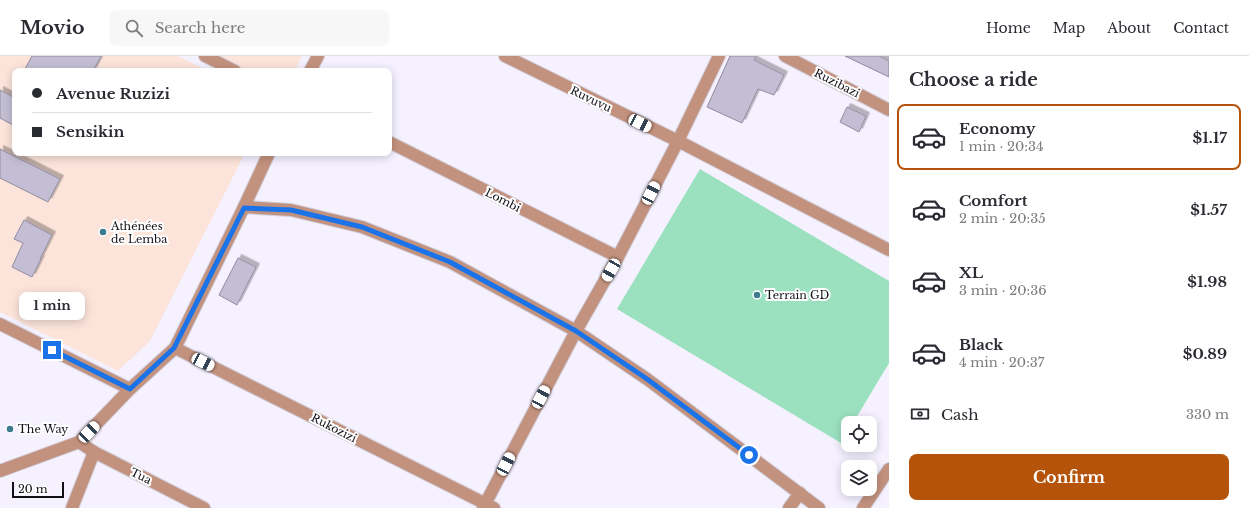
<!DOCTYPE html>
<html lang="en">
<head>
<meta charset="utf-8">
<style>
  body { margin:0; font-family:"Libre Baskerville",serif; background:#f7f7f7; color:#2b2b33; height:100vh; display:flex; flex-direction:column; font-size:15px; white-space:nowrap }
  * { box-sizing:border-box; margin:0 }
  p { font-size:13px; color:#7c7c81 }
  .icon { flex:none; width:22px; height:22px; fill:none; stroke:currentColor; stroke-width:2; stroke-linecap:round; stroke-linejoin:round }
  .map { position:relative; flex:1; overflow:hidden }
  .details { display:flex; flex-direction:column; background:#fff; width:360px }
  .details>* { flex:none }
  .banner { position:absolute; left:12px; top:12px; width:380px; height:88px; border-radius:8px; box-shadow:0 2px 10px #0003; display:grid; align-content:center; height:88px; padding:0 20px; background:#fff }
  .controls { position:absolute; left:841px; top:360px; display:grid; gap:8px }
  .controls a { display:grid; place-items:center; width:36px; height:36px; border-radius:8px; background:#fff; box-shadow:0 2px 10px #0003; font-size:20px }
  .scale { position:absolute; left:12px; bottom:10px; width:52px; box-sizing:border-box; padding-left:4px; border:2px solid #121017; border-top:0; font-size:11px; line-height:14px; white-space:nowrap; color:#121017; -webkit-text-stroke:3px #fff; paint-order:stroke }
  .end { position:absolute; width:18px; height:18px; margin:-9px; border:5px solid #1a73e8; background:#fff; box-shadow:0 0 0 2px #fff }
  .from { border-radius:50% }
  .bubble { position:absolute; height:28px; border-radius:8px; background:#fff; box-shadow:0 2px 10px #0003; font-size:13px; font-weight:800; line-height:28px; text-align:center }
  .car { position:absolute; width:12px; height:24px; margin:-12px -6px; border-radius:5px; box-shadow:0 0 3px 1px #0007; background:linear-gradient(#fff 24%,#345 0 40%,#fff 0 76%,#345 0 86%,#fff 0) }
  .banner b { display:flex; align-items:center; gap:14px; height:38px; font-size:15px }
  .banner b+b { border-top:1px solid #e1e1e2 }
  .banner i { width:10px; height:10px; background:#2b2b33 }
  ul { padding:0; list-style:none }
  li { display:flex; align-items:center; gap:12px; height:66px; margin:0 8px 6px; padding:0 12px; border:2px solid transparent; border-radius:8px }
  li div { flex:1 }
  li b { display:block; font-size:15px }
  li em { font-style:normal; font-weight:800 }
  li.current { border-color:#b45309 }
  li>.icon { width:36px; height:36px; stroke-width:1.5 }
  h2 { padding:0 20px; font-size:18px; line-height:48px }
  .pay { display:flex; align-items:center; gap:10px; height:44px; padding:0 20px; font-size:15px }
  .pay p { margin-inline-start:auto }
  .primary-button { display:flex; gap:8px; margin-top:auto; padding:8px 20px }
  .primary-button a { flex:1; height:46px; border-radius:8px; background:#b45309; color:#fff; font-size:16px; font-weight:800; line-height:46px; text-align:center }
  header { display:flex; align-items:center; gap:24px; box-sizing:border-box; height:56px; padding:0 20px; background:#fff; border-bottom:1px solid #e1e1e2 }
  header strong { font-size:19px }
  nav { display:flex; gap:22px; margin-inline-start:auto; font-size:14px }
  .search { width:280px; height:36px; background:#f7f7f7; display:flex; align-items:center; gap:10px; box-sizing:border-box; padding:0 14px; border-radius:8px; color:#7c7c81; font-size:15px }
  main { display:flex; flex:1; min-height:0 }
  .map>svg:first-child { display:block }
  .education { fill:#fce4da }
  .green { fill:#9be1c0 }
  .building { fill:#c3bed3; stroke:#918ba0; filter:url(#shadow) }
  .lines { fill:none; stroke-linecap:round; stroke-linejoin:round }
  .minor-casing { stroke:#d1cdda; stroke-width:14 }
  .minor { stroke:#c3927e; stroke-width:12 }
  .route { stroke:#1a73e8; stroke-width:5 }
  .poi-dot { fill:#3c7b90; stroke:#fff; stroke-width:1.5 }
  .labels { text-anchor:middle; stroke-width:4; stroke-linejoin:round; paint-order:stroke }
  .street-label { font-size:11px; fill:#121017; stroke:#fff }
  .poi-label { font-size:11px; fill:#121017; stroke:#fff; text-anchor:start }
</style>
</head>
<body>
<header>
<strong>Movio</strong>
<div class="search"><svg class="icon" aria-label="search" viewBox="0 0 24 24"><circle cx="10" cy="10" r="6"/><path d="M15 15l6 6"/></svg>Search here</div>
<nav><a>Home</a><a>Map</a><a>About</a><a>Contact</a></nav>
</header>
<main>
<div class="map">
<svg width="889" height="452" viewBox="0 0 889 452">
  <defs>
    <filter id="shadow"><feDropShadow dx="3.5" dy="-3.5" stdDeviation="0" flood-color="#0004"/></filter>
  </defs>
  <rect width="100%" height="100%" fill="#f5f1ff"/>
  <g class="education">
    <path d="M0,0H178L208,15H15V97H245L150,285L118,315L0,256Z"/>
    <path d="M212,0H302L294,15H241Z"/>
  </g>
  <path class="green" d="M700,113L889,225V307L853,367H848V376L841,387L617,253Z"/>
  <g class="building">
    <path d="M32,0H101L93,15H24Z"/>
    <path d="M730,0H756L754,4L784,19L774,39L758,33L742,67L707,51Z"/>
    <path d="M845,0H879L889,5V21Z"/>
    <path d="M0,34L15,42V70L0,62Z"/>
    <path d="M847,51L866,60L859,76L840,66Z"/>
    <path d="M0,93L60,123L48,146L0,122Z"/>
    <path d="M24,164L52,179L40,203H41L32,221L12,211L23,187L14,183Z"/>
    <path d="M238,202L256,211L237,249L219,239Z"/>
  </g>
  <g class="lines">
    <defs>
      <g id="minor">
        <path d="M205,0L235,15"/>
        <path d="M505,0L678,85L889,194"/>
        <path d="M785,0L889,54"/>
        <path d="M310,15L318,0"/>
        <path d="M389,86L618,201"/>
        <path d="M244,151L269,97"/>
        <path d="M0,268L130,333"/>
        <path d="M175,292L494,452"/>
        <path d="M79,386L94,396L204,452"/>
        <path d="M0,415L79,386L130,333L175,292L244,151L291,154L362,171L450,206L576,275L647,323L819,452"/>
        <path d="M72,452L94,396"/>
        <path d="M483,452L576,275L618,201L678,85L719,0"/>
        <path d="M789,452L800,437"/>
        <path d="M863,452L889,413"/>
      </g>
    </defs>
    <use href="#minor" class="minor-casing"/>
    <use href="#minor" class="minor"/>
  </g>
  <g class="lines">
    <path class="route" d="M52,294L130,333L174,292L244,152L291,154L362,171L450,206L576,275L647,323L749,399"/>
  </g>
  <g class="poi-dot">
    <circle cx="103" cy="176" r="4"/>
    <circle cx="757" cy="239" r="4"/>
    <circle cx="10" cy="373" r="4"/>
  </g>
  <g class="labels">
    <g class="street-label">
      <text transform="translate(837 27) rotate(27)" y="4">Ruzibazi</text>
      <text transform="translate(591 43) rotate(26)" y="4">Ruvuvu</text>
      <text transform="translate(503 144) rotate(27)" y="4">Lombi</text>
      <text transform="translate(334 372) rotate(27)" y="4">Rukozizi</text>
      <text transform="translate(141 420) rotate(27)" y="4">Tua</text>
    </g>
    <g class="poi-label">
      <text x="111" y="174">Athénées<tspan x="111" dy="13">de Lemba</tspan></text>
      <text x="765" y="243">Terrain GD</text>
      <text x="18" y="377">The Way</text>
    </g>
  </g>
</svg>
<div class="controls">
<a><svg class="icon" aria-label="locate" viewBox="0 0 24 24"><circle cx="12" cy="12" r="6"/><path d="M12 2v4M12 18v4M2 12h4M18 12h4"/></svg></a>
<a><svg class="icon" aria-label="layers" viewBox="0 0 24 24"><path d="M12 4l9 5-9 5-9-5zM3 14l9 5 9-5"/></svg></a>
</div>
<div class="scale">20 m</div>
<i class="end from" style="left:749px;top:399px"></i>
<i class="end" style="left:52px;top:294px"></i>
<div class="bubble" style="left:19px;top:236px;width:66px">1 min</div>
<i class="car" style="left:640px;top:67px;rotate:116deg"></i>
<i class="car" style="left:651px;top:137px;rotate:27deg"></i>
<i class="car" style="left:611px;top:214px;rotate:210deg"></i>
<i class="car" style="left:203px;top:306px;rotate:117deg"></i>
<i class="car" style="left:541px;top:341px;rotate:28deg"></i>
<i class="car" style="left:89px;top:376px;rotate:44deg"></i>
<i class="car" style="left:506px;top:408px;rotate:27deg"></i>
<div class="banner">
<b><i class="from"></i>Avenue Ruzizi</b>
<b><i></i>Sensikin</b>
</div>
</div>
<section class="details">
<h2>Choose a ride</h2>
<ul>
<li class="current"><svg class="icon" aria-label="car" viewBox="0 0 24 24"><path d="M5 17H2v-5l4-1 3-4h7l3 4 3 1v5h-3M9 17h6M6 11h13"/><circle cx="7" cy="17" r="2"/><circle cx="17" cy="17" r="2"/></svg><div><b>Economy</b><p>1 min · 20:34</p></div><em>$1.17</em></li>
<li><svg class="icon" aria-label="car" viewBox="0 0 24 24"><path d="M5 17H2v-5l4-1 3-4h7l3 4 3 1v5h-3M9 17h6M6 11h13"/><circle cx="7" cy="17" r="2"/><circle cx="17" cy="17" r="2"/></svg><div><b>Comfort</b><p>2 min · 20:35</p></div><em>$1.57</em></li>
<li><svg class="icon" aria-label="car" viewBox="0 0 24 24"><path d="M5 17H2v-5l4-1 3-4h7l3 4 3 1v5h-3M9 17h6M6 11h13"/><circle cx="7" cy="17" r="2"/><circle cx="17" cy="17" r="2"/></svg><div><b>XL</b><p>3 min · 20:36</p></div><em>$1.98</em></li>
<li><svg class="icon" aria-label="car" viewBox="0 0 24 24"><path d="M5 17H2v-5l4-1 3-4h7l3 4 3 1v5h-3M9 17h6M6 11h13"/><circle cx="7" cy="17" r="2"/><circle cx="17" cy="17" r="2"/></svg><div><b>Black</b><p>4 min · 20:37</p></div><em>$0.89</em></li>
</ul>
<div class="pay"><svg class="icon" aria-label="cash" viewBox="0 0 24 24"><path d="M3 7h18v10H3z"/><circle cx="12" cy="12" r="2"/></svg>Cash<p>330 m</p></div>
<div class="primary-button"><a>Confirm</a></div>
</section>
</main>
</body>
</html>
